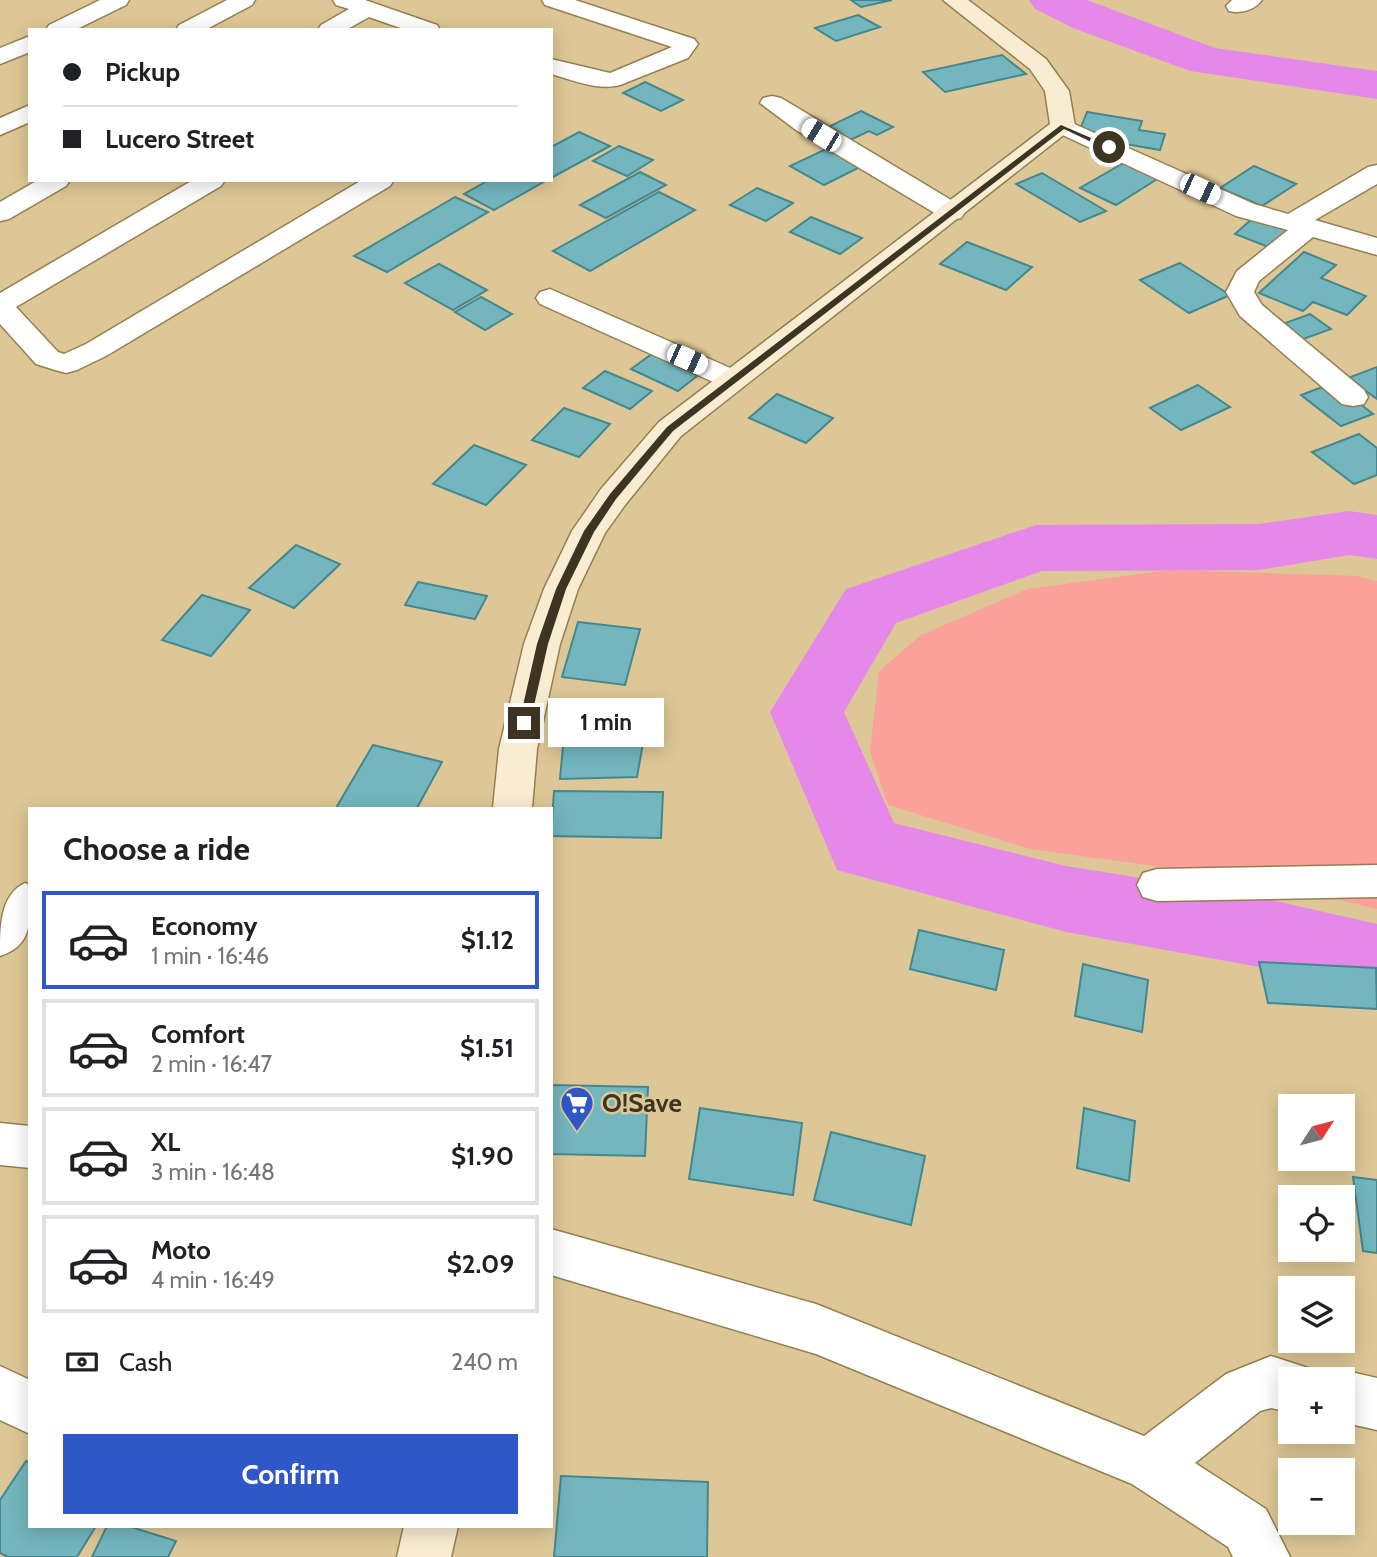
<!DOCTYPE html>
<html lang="en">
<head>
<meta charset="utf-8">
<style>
  body { margin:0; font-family:Cabin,sans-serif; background:#f2f2f2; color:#202124; height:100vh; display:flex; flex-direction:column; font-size:26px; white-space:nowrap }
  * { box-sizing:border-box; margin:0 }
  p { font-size:23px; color:#757577 }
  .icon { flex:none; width:38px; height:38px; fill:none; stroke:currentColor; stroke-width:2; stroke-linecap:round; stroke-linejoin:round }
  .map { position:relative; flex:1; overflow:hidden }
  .panel { position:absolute; left:28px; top:807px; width:525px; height:721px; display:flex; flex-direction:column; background:#fff; border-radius:0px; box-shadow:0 4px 18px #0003 }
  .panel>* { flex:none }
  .banner { position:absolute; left:28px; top:28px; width:525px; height:154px; border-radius:0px; box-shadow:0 4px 18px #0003; display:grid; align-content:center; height:154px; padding:0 35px; background:#fff }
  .needle { width:46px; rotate:54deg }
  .buttons { position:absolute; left:1278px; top:1094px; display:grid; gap:14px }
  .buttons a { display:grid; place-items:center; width:77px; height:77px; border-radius:0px; background:#fff; box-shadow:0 4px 18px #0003; font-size:35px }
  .end { position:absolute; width:32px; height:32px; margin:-16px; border:9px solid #3d3421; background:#fff; box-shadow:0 0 0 4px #fff }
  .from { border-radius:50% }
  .bubble { position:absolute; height:49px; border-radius:0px; background:#fff; box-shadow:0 4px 18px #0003; font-size:23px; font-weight:700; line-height:49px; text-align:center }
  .car { position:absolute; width:21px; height:42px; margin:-21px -10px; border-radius:9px; box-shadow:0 0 5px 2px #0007; background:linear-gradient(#fff 24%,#345 0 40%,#fff 0 76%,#345 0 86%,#fff 0) }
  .banner b { display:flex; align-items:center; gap:24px; height:66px; font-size:26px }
  .banner b+b { border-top:2px solid #e0e0e0 }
  .banner i { width:18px; height:18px; background:#202124 }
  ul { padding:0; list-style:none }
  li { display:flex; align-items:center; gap:21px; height:98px; margin:0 14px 10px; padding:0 21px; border:4px solid #e0e0e0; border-radius:0px }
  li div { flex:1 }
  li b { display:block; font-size:26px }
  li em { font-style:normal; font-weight:700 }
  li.current { border-color:#3057c7 }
  li>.icon { width:63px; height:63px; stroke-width:1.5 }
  h2 { padding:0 35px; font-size:32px; line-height:84px }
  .pay { display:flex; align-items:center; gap:18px; height:77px; padding:0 35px; font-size:26px }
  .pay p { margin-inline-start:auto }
  .cta { display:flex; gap:14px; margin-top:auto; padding:14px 35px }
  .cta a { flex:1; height:80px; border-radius:0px; background:#3057c7; color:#fff; font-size:28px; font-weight:700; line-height:80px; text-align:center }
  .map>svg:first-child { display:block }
  .green { fill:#faa199 }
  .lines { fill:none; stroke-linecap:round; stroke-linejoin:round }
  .river { fill:#e588e9; fill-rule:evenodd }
  .building { fill:#73b6be; stroke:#44878f; stroke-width:2 }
  .street-casing { stroke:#947f50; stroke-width:3 }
  .secondary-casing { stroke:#947f50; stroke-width:3 }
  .street { fill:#fff; fill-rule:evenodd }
  .secondary { fill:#f8edd3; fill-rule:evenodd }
  .route { fill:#3d3421 }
  .labels { text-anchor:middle; stroke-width:5; stroke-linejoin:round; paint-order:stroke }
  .poi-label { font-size:26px; font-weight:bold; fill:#3d3421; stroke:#dec796; text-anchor:start }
</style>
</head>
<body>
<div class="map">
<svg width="1377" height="1557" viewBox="0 0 1377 1557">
  <rect width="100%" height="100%" fill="#dec796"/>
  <path class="green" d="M1170,570L1358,576L1377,581V909L1258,880L1030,849L888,805L870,752L879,671L921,635L1027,589Z"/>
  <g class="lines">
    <g class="river">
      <path d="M1029,0H1087L1215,48L1377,71V99L1190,71L1073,28L1035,9Z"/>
      <path d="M1349,511L1377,515V559L1349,555L1259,570L1042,571L896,623L844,712L894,823L1066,866L1254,896L1377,924V996L1254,966L1066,932L837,870L770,712L846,589L1036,525L1259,524Z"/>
    </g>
  </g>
  <g class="building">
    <path d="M851,0H892L861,7Z"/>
    <path d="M858,15L880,27L836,41L815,28Z"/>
    <path d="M1002,55L1026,74L945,92L923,72Z"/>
    <path d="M645,82L683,100L661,111L623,93Z"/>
    <path d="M861,111L893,127L877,135L869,131L844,143L820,131Z"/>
    <path d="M1087,112L1142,121L1139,130L1165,134L1160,150L1120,143L1081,127Z"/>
    <path d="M579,132L610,146L551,178V147Z"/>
    <path d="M619,146L653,160L627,176L593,161Z"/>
    <path d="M828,148L862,166L824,185L790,166Z"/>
    <path d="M1127,161L1162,176L1116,205L1080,188Z"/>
    <path d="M1254,166L1296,184L1262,206L1220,188Z"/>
    <path d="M640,172L666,185L606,218L580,205Z"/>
    <path d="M1042,173L1106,211L1080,222L1016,184Z"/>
    <path d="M489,180H547L494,210L464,194Z"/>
    <path d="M757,188L793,203L766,221L730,205Z"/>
    <path d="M659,192L695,210L590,271L553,251Z"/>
    <path d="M455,197L488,212L387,272L354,256Z"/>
    <path d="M811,217L862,238L840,254L790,232Z"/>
    <path d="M1253,218L1294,233L1276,250L1235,234Z"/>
    <path d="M967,242L1032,267L1006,290L940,264Z"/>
    <path d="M1304,252L1336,265L1321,278L1366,296L1347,315L1313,302L1303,311L1259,293Z"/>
    <path d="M1180,263L1230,295L1189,313L1140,280Z"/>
    <path d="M439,264L487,290L453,310L405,283Z"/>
    <path d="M481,297L512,314L485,330L455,312Z"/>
    <path d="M1310,314L1331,329L1298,341L1277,326Z"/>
    <path d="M656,351L702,372L678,391L631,369Z"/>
    <path d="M1377,367V399L1348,378Z"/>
    <path d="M605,371L652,391L630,409L583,388Z"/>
    <path d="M1333,383L1373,414L1341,426L1301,395Z"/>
    <path d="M1198,385L1230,407L1181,430L1150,408Z"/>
    <path d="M777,394L833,418L806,443L749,418Z"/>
    <path d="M564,408L610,424L579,457L532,440Z"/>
    <path d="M1359,434L1377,448V475L1354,484L1312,452Z"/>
    <path d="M474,445L526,465L486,505L433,484Z"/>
    <path d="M296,545L340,564L294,608L249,588Z"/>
    <path d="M418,582L487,596L475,619L405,605Z"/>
    <path d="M202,595L250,610L211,656L162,640Z"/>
    <path d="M578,622L640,629L625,685L562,677Z"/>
    <path d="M566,714L645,732L637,777L560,779Z"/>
    <path d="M373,745L442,762L417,808H336Z"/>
    <path d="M554,791L663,792L661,838L551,836Z"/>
    <path d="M919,930L1004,950L996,990L910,969Z"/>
    <path d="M1259,962L1376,968L1377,1009L1268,1003Z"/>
    <path d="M1083,964L1148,980L1142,1032L1075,1016Z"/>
    <path d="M551,1085L648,1087L645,1156L551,1154Z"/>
    <path d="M700,1108L802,1123L793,1195L689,1179Z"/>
    <path d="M1084,1108L1135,1121L1129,1181L1077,1168Z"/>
    <path d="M831,1132L925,1156L911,1225L814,1200Z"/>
    <path d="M1353,1177L1377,1180V1253L1363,1251Z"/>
    <path d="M26,1461L30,1463V1526H96L77,1557H8L0,1553V1500Z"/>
    <path d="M561,1476L708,1482L707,1557H554Z"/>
    <path d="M107,1526H128L176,1541L168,1557H92Z"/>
  </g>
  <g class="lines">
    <defs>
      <g id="street">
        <path d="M100,0H129L126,5L75,30H46L49,25Z"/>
        <path d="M227,0H255L252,5L205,30H176L179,25Z"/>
        <path d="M333,0H365L437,25L440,30H406L369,17L346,30H318L321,25L349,9L336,5Z"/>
        <path d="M542,0H575L694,39L698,44L688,58L620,85C598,91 573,80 551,74V59L610,73L672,47L545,5Z"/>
        <path d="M1232,0H1262C1255,10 1240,14 1229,11L1226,6Z"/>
        <path d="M30,36V52L0,64V48Z"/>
        <path d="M772,96L781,98L961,206L965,212L961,218L952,220L943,218L796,130L760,103L763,98Z"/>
        <path d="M30,105V122L0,135V118Z"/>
        <path d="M1063,119L1254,204L1288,214L1368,167L1377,165V184L1315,220L1377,238V255L1313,237L1259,281L1254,292L1262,305L1364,390L1368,397L1364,404L1353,406L1342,404L1240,316L1226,292L1237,271L1288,230L1236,216L1054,131L1051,126L1054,121Z"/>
        <path d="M38,180H70L66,186L9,219L0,221V202Z"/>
        <path d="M193,180H225L221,186L16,307L58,352L64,354L86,344L362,180H394L390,186L106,356L77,370L66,373L55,370L36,364L0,324V293Z"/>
        <path d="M550,289L744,374L748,380L744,386L733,389L722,386L540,304L536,298L540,292Z"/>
        <path d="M1377,865V897L1157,901L1143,897L1137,885L1143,873L1157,869Z"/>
        <path d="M25,883L30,885C30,916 35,945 0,956C0,926 0,895 25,883Z"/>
        <path d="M0,1123L30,1126V1168L0,1165Z"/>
        <path d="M551,1229L816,1304L1144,1436L1226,1374L1271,1356L1308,1368L1313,1379H1290V1412L1271,1408L1260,1411L1195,1463L1266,1509L1290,1557H1233L1228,1547L1132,1484L816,1354L551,1275Z"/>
        <path d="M0,1366L30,1380V1434L0,1420Z"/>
        <path d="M1342,1370L1377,1378V1430L1342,1422V1379H1323Z"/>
      </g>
      <g id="secondary">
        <path d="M943,0H968L1046,59L1069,91L1075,126L681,436L625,505L605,533L578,589L560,644L537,749L532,808H493L499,749L524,644L544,589L572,531L601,489L659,422L1050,124L1045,91L1030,69Z"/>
        <path d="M404,1526H458L451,1557H397Z"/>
      </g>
    </defs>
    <use href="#street" class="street-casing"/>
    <use href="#secondary" class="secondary-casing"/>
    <use href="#street" class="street"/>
    <use href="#secondary" class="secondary"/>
  </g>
  <path class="route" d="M1061,125L1112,147L1106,149L1064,129L673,431L616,499L594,532L566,589L548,644L530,723L528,725H520L519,723L537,644L556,589L584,531L610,494L667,427Z"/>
  <defs>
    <symbol id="supermarket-pin" viewBox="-11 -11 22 30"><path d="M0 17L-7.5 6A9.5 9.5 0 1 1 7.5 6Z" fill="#3057c7" stroke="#dec796"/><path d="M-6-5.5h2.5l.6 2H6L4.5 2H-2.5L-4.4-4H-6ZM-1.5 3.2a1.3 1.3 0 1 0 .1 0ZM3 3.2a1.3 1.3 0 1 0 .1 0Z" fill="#fff"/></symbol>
  </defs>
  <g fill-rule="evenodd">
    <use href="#supermarket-pin" x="558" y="1084" width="38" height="52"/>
  </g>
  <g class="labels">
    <g class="poi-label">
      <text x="602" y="1112">O!Save</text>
    </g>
  </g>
</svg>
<div class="buttons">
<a><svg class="needle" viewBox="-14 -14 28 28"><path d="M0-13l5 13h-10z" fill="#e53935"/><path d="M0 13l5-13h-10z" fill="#757577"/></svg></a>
<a><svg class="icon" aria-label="locate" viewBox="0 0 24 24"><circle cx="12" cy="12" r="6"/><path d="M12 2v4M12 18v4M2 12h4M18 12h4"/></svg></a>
<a><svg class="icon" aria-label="layers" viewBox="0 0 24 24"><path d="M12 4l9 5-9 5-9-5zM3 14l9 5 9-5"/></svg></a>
<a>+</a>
<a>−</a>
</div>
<i class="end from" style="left:1109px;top:147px"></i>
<i class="end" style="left:524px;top:723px"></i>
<div class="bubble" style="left:548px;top:698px;width:116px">1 min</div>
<i class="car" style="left:821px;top:135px;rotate:301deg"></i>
<i class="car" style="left:1200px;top:189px;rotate:115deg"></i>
<i class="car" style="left:687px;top:359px;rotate:114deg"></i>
<div class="banner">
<b><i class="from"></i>Pickup</b>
<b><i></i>Lucero Street</b>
</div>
<section class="panel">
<h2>Choose a ride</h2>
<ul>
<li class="current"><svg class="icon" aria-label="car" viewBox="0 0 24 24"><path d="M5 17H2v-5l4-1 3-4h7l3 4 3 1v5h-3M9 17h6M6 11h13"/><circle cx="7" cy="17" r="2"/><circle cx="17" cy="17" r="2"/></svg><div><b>Economy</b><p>1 min · 16:46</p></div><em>$1.12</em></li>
<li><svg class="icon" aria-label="car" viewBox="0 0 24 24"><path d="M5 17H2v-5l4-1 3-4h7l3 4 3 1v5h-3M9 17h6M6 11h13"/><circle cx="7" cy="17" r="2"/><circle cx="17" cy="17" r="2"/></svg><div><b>Comfort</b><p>2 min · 16:47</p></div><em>$1.51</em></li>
<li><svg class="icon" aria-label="car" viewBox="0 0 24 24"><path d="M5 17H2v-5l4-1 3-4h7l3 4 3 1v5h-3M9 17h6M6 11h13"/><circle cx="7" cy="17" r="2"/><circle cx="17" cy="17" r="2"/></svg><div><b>XL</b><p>3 min · 16:48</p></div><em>$1.90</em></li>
<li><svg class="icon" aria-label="car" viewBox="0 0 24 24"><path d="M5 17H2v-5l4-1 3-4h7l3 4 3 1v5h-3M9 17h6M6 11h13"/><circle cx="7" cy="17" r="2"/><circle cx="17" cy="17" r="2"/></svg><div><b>Moto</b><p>4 min · 16:49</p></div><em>$2.09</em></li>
</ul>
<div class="pay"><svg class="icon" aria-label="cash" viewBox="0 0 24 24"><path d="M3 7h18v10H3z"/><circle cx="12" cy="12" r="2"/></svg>Cash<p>240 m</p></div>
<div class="cta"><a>Confirm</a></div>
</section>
</div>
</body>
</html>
